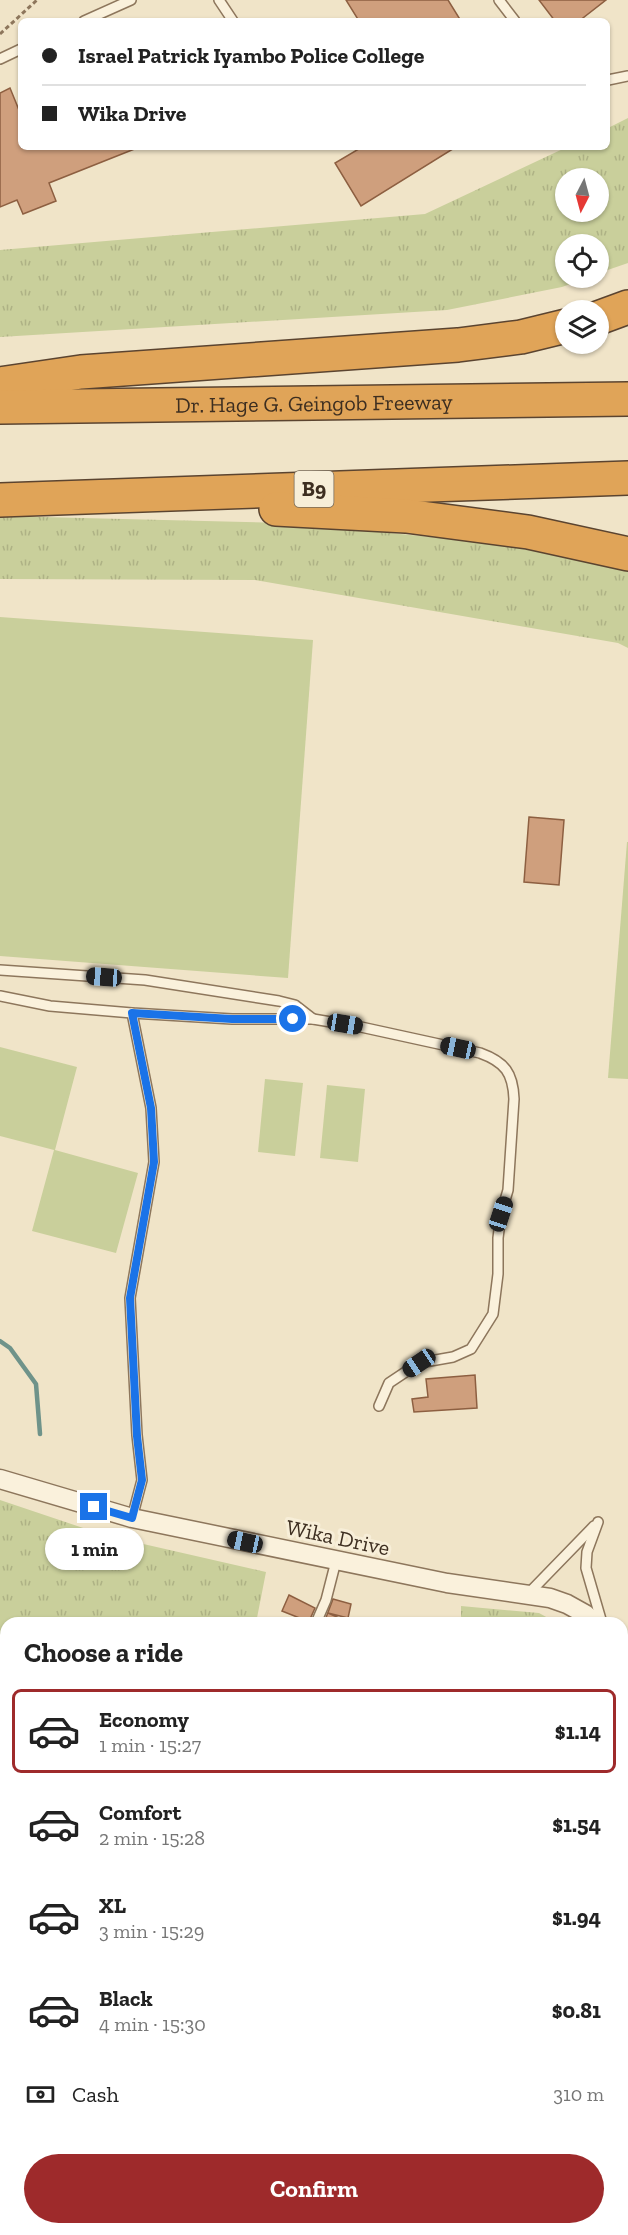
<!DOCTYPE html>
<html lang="en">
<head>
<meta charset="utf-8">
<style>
  body { margin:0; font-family:"Zilla Slab",serif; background:#f6f6f6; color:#222; height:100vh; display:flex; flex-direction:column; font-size:22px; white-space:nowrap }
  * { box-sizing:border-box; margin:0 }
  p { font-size:20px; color:#767676 }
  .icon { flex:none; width:33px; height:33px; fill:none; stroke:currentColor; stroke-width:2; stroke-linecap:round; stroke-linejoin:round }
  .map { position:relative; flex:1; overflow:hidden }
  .sheet { position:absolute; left:0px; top:1617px; width:628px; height:618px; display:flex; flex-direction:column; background:#fff; border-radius:18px 18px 0 0; box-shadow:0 2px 4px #0004 }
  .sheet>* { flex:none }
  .guide { position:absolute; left:18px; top:18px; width:592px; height:132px; border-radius:9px; box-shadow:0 2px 4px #0004; display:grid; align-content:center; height:132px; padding:0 24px; background:#fff }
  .needle { width:39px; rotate:186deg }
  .tools { position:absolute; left:555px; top:168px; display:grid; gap:12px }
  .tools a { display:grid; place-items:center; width:54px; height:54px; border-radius:50%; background:#fff; box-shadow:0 2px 4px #0004; font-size:30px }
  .end { position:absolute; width:27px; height:27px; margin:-14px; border:8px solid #1a73e8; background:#fff; box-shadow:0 0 0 3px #fff }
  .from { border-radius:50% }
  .bubble { position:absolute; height:42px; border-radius:21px; background:#fff; box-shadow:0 2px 4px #0004; font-size:20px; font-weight:700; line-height:42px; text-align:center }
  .car { position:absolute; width:18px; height:36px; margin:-18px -9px; border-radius:8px; box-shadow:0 0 4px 2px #0007; background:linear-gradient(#222 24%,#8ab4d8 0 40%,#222 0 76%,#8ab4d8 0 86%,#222 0) }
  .guide b { display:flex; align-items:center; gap:21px; height:57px; font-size:22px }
  .guide b+b { border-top:2px solid #e0e0e0 }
  .guide i { width:15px; height:15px; background:#222 }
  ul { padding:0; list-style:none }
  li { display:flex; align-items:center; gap:18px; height:84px; margin:0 12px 9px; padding:0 12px; border:3px solid transparent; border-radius:9px }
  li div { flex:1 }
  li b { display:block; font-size:22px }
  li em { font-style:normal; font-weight:700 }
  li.current { border-color:#9e2a2b }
  li>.icon { width:54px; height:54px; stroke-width:1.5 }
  h2 { padding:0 24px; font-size:27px; line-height:72px }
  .pay { display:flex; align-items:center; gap:15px; height:66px; padding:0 24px; font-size:22px }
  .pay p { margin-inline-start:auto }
  .button { display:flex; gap:12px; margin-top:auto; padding:12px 24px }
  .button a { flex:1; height:69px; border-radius:36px; background:#9e2a2b; color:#fff; font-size:24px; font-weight:700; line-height:69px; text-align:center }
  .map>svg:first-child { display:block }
  .grass { fill:url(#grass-tufts); fill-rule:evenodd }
  .garden { fill:#c9cf9b }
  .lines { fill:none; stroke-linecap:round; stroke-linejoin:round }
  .stream { stroke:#6f938a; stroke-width:4.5 }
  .building { fill:#cf9f7d; stroke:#8d5f41; stroke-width:1.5 }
  .service-casing { stroke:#8d765c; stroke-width:12 }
  .minor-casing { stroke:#8d765c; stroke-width:21 }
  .motorway-casing { stroke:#5b4430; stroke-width:36 }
  .path { stroke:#8d765c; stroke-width:3; stroke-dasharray:4.5 3; stroke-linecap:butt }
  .service { stroke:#faf1dc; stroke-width:9 }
  .minor { stroke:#faf1dc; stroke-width:18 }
  .motorway { stroke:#e0a458; stroke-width:33 }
  .route { stroke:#1a73e8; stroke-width:8 }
  .labels { text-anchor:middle; stroke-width:6; stroke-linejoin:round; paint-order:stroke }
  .shield { fill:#f7eed8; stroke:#756857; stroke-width:1.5 }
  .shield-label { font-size:21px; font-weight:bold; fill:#3d2e20 }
  .street-label { font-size:22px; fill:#3d2e20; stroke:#f7eed8 }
</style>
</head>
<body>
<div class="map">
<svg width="628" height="2235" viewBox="0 0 628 2235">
  <defs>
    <pattern id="grass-tufts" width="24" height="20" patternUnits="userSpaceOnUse" patternTransform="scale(1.5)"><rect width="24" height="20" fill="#c9cf9b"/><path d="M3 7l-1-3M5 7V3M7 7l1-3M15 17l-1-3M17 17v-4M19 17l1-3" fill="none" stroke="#aeb285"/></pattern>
  </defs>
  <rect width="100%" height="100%" fill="#f0e4c8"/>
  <g class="grass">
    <path d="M628,118V263L599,273L598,244H566V278H587L562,287L447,310L0,337V250L425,214L567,147H608V128ZM566,178H598V212H566Z"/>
    <path d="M0,516L288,523L565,550L628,568V648L618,643L255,580L0,579Z"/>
    <path d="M0,1500L104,1535L266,1572L256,1623H6V2229H168L165,2235H0Z"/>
    <path d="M461,1606L539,1613L557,1623H461Z"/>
    <path d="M623,1710L628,1728V2235H395L421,2232V2229H622Z"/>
  </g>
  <g class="garden">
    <path d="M0,617L313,640L288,978L0,956Z"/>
    <path d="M627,842H628V1079L608,1078Z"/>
    <path d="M0,1047L77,1067L55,1150L138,1173L116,1253L32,1231L54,1150L0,1136Z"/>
    <path d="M265,1079L303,1083L295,1156L258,1152Z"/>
    <path d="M327,1085L365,1089L358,1162L320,1158Z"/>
    <path d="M168,2229H421V2232L390,2235H165Z"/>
  </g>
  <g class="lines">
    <g class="stream">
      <path d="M0,1341L10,1348L36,1384L40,1434"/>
      <path d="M0,2069L6,2076"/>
      <path d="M622,2177L628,2187"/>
    </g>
  </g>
  <g class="building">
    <path d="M346,0H448L461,21H359Z"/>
    <path d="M539,0H606L579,21H555Z"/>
    <path d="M10,88L21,115V147L137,148L49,183L56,201L23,214L17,200L0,207V93Z"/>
    <path d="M362,147H456L361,206L335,163Z"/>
    <path d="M529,817L564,820L559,885L524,882Z"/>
    <path d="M475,1375L477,1408L414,1412L412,1399L428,1397L426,1379Z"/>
    <path d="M289,1595L315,1608L310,1619H302L282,1611Z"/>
    <path d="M333,1599L351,1604L348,1618L328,1613L346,1621L345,1623H324Z"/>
  </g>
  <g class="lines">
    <defs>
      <g id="service">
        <path d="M219,0L233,21"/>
        <path d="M499,0L515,21"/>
        <path d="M84,21L131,0"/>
        <path d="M0,59L21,49"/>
        <path d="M608,80L628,76"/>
        <path d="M0,970L145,980L279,1001L295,1005L313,1019"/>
        <path d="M0,996L50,1006L132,1013L232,1019H313L361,1027L480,1053C505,1062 513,1073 514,1099L508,1190L501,1214L498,1238V1274L493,1314L471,1349L453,1357L419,1363L389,1383L379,1406"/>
        <path d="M132,1518L142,1480L137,1435L130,1298L154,1162L151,1108L132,1013"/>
        <path d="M598,1522L587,1552L586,1568L602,1623"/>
        <path d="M528,1594L594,1526"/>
        <path d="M316,1623L326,1600L336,1561"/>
        <path d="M0,1963L6,1962"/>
      </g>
      <g id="minor">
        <path d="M0,1479L132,1518L447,1583L550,1598L567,1604L585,1614L595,1623"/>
        <path d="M622,1659L628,1671"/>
      </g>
      <g id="motorway">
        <path d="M598,318L628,307"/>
        <path d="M0,384L81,372L458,345L521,337L566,326"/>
        <path id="s1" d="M0,407L628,399"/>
        <path d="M0,500L628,478"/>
        <path d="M276,509L406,516L528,532L628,554"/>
      </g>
    </defs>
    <use href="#service" class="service-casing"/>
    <use href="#minor" class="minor-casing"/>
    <use href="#motorway" class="motorway-casing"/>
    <path class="path" d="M0,34L37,0"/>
    <use href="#service" class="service"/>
    <use href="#minor" class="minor"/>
    <use href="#motorway" class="motorway"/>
  </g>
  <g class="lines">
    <path class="route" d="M94,1507L132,1518L142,1480L137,1436L130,1298L154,1162L151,1108L132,1013L232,1019H293"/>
  </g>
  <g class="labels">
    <rect class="shield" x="294.5" y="471" width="39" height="36" rx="4.5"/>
    <g class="shield-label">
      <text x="314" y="496">B9</text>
    </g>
    <g class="street-label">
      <text dy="8" stroke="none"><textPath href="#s1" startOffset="314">Dr. Hage G. Geingob Freeway</textPath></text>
      <text transform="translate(338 1537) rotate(12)" y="8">Wika Drive</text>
    </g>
  </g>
</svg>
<div class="tools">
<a><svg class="needle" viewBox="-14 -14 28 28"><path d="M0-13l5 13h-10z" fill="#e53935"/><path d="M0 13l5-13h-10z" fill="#767676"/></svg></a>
<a><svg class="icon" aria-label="locate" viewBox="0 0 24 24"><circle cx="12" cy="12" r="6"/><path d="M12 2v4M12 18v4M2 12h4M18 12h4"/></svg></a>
<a><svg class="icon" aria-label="layers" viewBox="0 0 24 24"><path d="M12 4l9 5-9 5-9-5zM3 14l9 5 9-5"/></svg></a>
</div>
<i class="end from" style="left:293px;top:1019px"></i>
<i class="end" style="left:94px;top:1507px"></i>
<div class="bubble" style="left:45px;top:1528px;width:99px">1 min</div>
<i class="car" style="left:104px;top:977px;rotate:274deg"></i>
<i class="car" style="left:345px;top:1024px;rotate:99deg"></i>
<i class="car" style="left:458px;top:1048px;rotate:282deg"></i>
<i class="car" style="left:501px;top:1214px;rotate:18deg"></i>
<i class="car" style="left:419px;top:1363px;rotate:236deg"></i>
<i class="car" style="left:245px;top:1542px;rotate:282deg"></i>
<div class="guide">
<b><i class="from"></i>Israel Patrick Iyambo Police College</b>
<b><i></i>Wika Drive</b>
</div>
<section class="sheet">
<h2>Choose a ride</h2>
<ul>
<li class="current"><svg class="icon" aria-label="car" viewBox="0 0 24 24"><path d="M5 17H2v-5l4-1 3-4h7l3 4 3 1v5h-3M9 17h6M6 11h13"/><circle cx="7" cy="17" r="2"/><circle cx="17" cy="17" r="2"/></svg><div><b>Economy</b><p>1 min · 15:27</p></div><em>$1.14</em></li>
<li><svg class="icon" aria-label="car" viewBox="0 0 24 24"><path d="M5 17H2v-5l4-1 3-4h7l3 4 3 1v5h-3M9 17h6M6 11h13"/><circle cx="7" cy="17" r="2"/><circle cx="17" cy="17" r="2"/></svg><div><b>Comfort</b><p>2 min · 15:28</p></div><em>$1.54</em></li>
<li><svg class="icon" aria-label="car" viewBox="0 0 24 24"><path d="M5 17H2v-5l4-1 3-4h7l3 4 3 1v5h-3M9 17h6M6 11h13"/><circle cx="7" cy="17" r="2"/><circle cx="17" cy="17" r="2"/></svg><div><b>XL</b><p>3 min · 15:29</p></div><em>$1.94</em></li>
<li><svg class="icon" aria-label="car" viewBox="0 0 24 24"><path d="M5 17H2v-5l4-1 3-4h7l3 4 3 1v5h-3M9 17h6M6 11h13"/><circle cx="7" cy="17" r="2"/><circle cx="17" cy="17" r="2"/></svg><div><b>Black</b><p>4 min · 15:30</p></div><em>$0.81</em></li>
</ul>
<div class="pay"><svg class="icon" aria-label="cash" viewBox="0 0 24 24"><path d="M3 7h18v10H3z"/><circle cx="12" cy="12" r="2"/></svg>Cash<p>310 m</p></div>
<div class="button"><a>Confirm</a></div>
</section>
</div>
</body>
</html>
